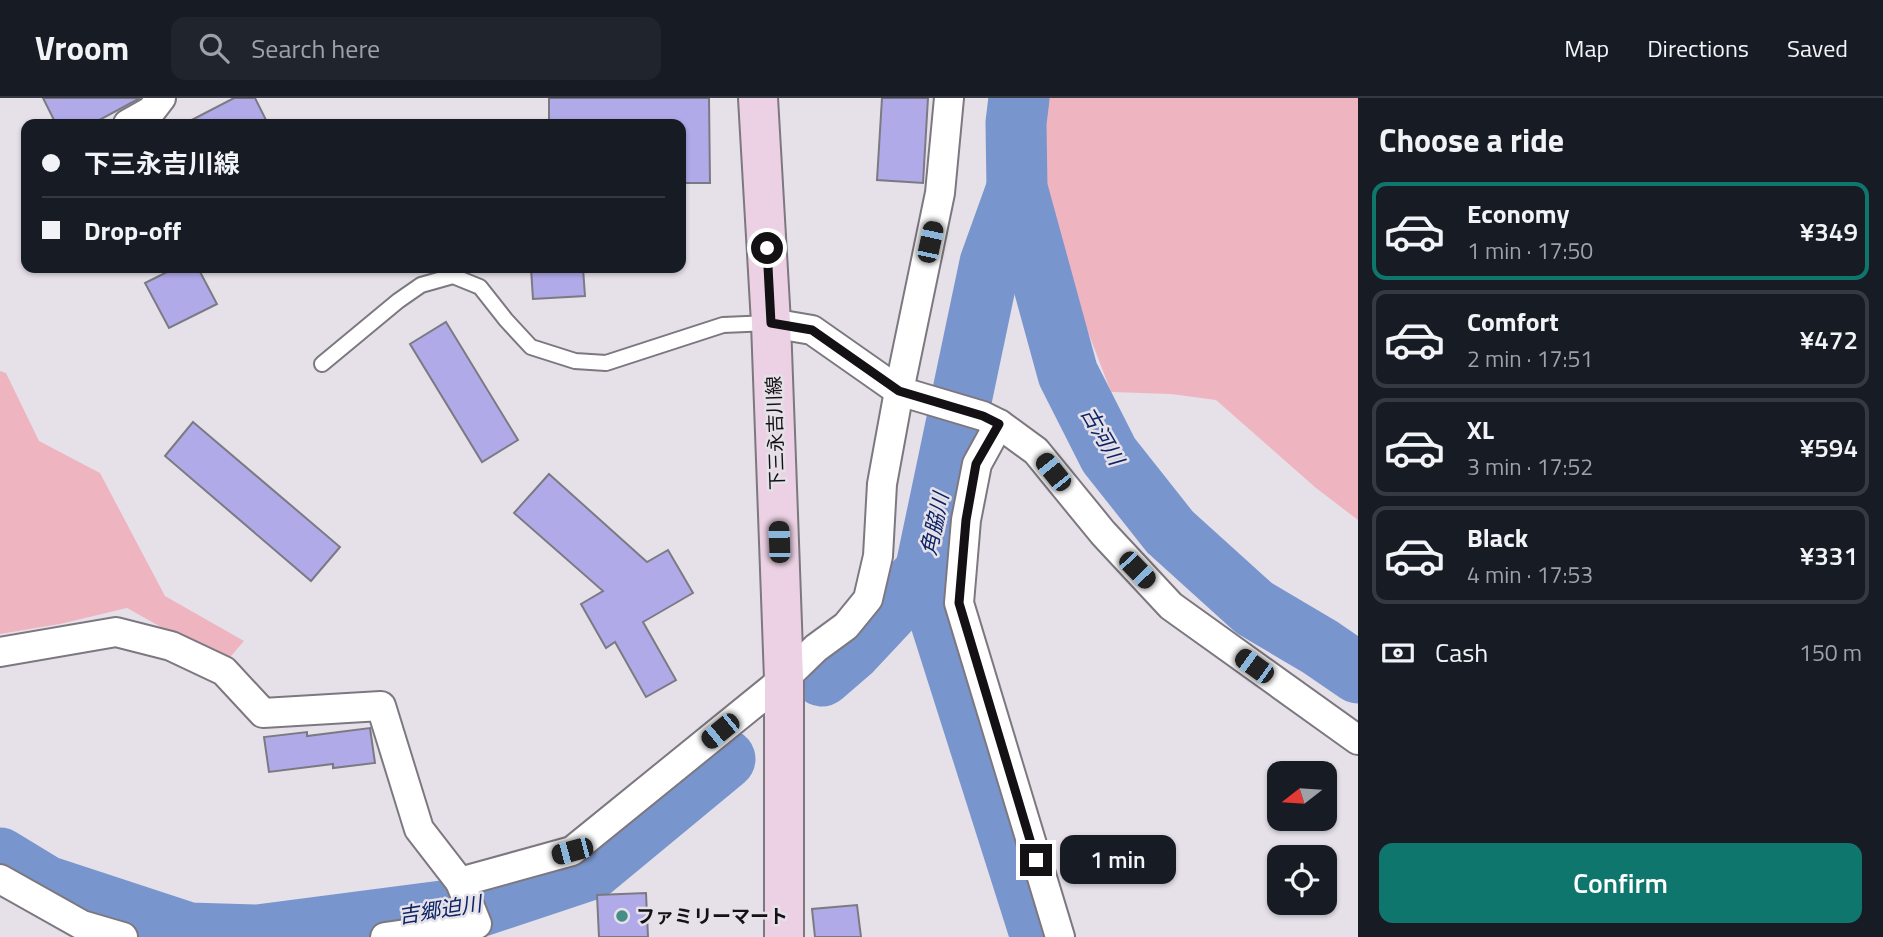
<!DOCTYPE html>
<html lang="en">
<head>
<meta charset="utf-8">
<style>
  body { margin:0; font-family:"Titillium Web","Noto Sans JP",sans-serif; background:#20242c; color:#f1f3f6; height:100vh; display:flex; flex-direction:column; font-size:26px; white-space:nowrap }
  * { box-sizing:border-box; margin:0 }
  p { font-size:23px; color:#9ea1a6 }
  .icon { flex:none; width:38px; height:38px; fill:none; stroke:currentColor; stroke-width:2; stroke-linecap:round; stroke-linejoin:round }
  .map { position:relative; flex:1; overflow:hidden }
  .sheet { display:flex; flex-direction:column; background:#171b24; width:525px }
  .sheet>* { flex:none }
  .guide { position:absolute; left:21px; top:21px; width:665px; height:154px; border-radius:14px; box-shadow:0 2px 5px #0004; display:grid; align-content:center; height:154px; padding:0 21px; background:#171b24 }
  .needle { width:46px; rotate:253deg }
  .controls { position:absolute; left:1267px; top:663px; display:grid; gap:14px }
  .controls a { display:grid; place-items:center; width:70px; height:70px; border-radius:14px; background:#171b24; box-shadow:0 2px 5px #0004; font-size:35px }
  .end { position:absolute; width:32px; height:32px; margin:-16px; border:9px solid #131114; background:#fff; box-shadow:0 0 0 4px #fff }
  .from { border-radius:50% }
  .bubble { position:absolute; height:49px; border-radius:14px; background:#171b24; box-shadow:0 2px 5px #0004; font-size:23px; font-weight:600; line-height:49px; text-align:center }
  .car { position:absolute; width:21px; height:42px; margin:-21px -10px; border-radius:9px; box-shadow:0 0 5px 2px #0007; background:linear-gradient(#222 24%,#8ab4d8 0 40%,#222 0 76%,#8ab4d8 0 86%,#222 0) }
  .guide b { display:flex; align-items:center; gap:24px; height:66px; font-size:26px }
  .guide b+b { border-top:2px solid #363941 }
  .guide i { width:18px; height:18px; background:#f1f3f6 }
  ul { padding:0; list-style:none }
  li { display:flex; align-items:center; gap:21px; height:98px; margin:0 14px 10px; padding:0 7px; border:4px solid #363941; border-radius:14px }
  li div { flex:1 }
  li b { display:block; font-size:26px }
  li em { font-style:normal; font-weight:600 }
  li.active { border-color:#0f766e }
  li>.icon { width:63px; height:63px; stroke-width:1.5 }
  h2 { padding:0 21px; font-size:32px; line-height:84px }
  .pay { display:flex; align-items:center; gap:18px; height:77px; padding:0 21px; font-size:26px }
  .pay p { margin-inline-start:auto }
  .action { display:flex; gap:14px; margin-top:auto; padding:14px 21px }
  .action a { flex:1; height:80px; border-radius:14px; background:#0f766e; color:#fff; font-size:28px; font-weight:600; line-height:80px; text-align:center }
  header { display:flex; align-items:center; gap:42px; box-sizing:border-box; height:98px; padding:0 35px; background:#171b24; border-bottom:2px solid #363941 }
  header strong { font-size:33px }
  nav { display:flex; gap:38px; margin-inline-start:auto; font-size:24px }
  .search { width:490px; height:63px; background:#20242c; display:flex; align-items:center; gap:18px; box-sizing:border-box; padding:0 24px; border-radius:14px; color:#9ea1a6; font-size:26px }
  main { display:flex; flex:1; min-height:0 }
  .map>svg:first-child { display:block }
  .green { fill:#eeb5c1 }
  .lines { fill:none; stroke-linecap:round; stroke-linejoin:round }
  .river { stroke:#7995cd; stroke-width:61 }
  .building { fill:#b1aae9; stroke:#7b7a83; stroke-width:2 }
  .lane-casing { stroke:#7d7880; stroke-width:18 }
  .street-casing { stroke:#7d7880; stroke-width:32 }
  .secondary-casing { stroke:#7d7880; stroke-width:42 }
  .lane { stroke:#fff; stroke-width:14 }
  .street { stroke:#fff; stroke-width:28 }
  .secondary { stroke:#ebd1e3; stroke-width:38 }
  .route { stroke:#131114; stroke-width:9 }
  .poi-dot { fill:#468c87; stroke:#e6e1e9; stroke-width:2.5 }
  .labels { text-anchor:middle; stroke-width:5; stroke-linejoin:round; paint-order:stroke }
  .street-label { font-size:19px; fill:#131114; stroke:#e6e1e9 }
  .poi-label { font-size:19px; font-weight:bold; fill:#131114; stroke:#e6e1e9; text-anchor:start }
  .water-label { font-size:21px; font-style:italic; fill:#0a2465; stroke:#e6e1e9 }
</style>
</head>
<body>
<header>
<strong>Vroom</strong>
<div class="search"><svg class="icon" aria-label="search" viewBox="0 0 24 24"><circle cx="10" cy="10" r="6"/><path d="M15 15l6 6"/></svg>Search here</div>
<nav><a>Map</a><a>Directions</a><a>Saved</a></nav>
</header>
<main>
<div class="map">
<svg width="1358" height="839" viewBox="0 0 1358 839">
  <rect width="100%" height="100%" fill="#e6e1e9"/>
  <g class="green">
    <path d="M1042,0H1358V422L1316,390L1216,302L1171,296L1111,294L1080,213L1047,104L1038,21Z"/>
    <path d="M0,273L6,275L39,343L100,375L165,498L244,543L225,565L127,510L60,526L0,536Z"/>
  </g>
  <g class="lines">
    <g class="river">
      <path d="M1019,0L1016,25L1017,90L1068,276L1109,357L1170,434L1254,510L1320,549L1358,575"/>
      <path d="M1017,90L990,165L925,474L1041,839"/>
      <path d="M822,578L851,553L925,474"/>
      <path d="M0,760L46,788L189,835L257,837L481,808L592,771L725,661"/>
    </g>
  </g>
  <g class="building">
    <path d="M43,0H140L92,26H56Z"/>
    <path d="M234,0H255L268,26H184Z"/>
    <path d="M549,0H709L710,85H681V26H549Z"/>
    <path d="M882,0H928L923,85L877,82Z"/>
    <path d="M175,170H198L217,206L169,230L145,185Z"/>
    <path d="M531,170H583L585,198L533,201Z"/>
    <path d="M446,224L518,342L482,364L410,246Z"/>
    <path d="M193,324L340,449L311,483L165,358Z"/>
    <path d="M549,376L647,464L668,452L693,495L643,524L676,582L646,599L615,544L606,550L581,506L603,493L514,415Z"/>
    <path d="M370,630L375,665L333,670V666L269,674L264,639L307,634V638Z"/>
    <path d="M646,795L648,839H599L597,797Z"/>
    <path d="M857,807L861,839H815L812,811Z"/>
  </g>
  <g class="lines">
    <defs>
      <path id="lane" d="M322,266L398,203L421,187L453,178L480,189L506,222L531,249L575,263L606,265L723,227L771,225"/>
      <g id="street">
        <path d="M128,26L151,13L161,0"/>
        <path d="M771,225L812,232L899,293L983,318L999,326L1036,353L1103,435L1171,508L1358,642"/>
        <path d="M999,326L977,366L966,422L959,505L1060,839"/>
        <path d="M0,554L116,534L171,548L224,573L263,615L381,608L419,731L460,784"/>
        <path d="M0,781L82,827L123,839"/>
        <path d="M385,839L477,826L460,784L572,753L784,581L816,550L846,528L868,501L878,458L882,386L899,293L940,95L949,0"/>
      </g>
      <path id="secondary" d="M758,0L771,225L784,581V839"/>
    </defs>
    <use href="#lane" class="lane-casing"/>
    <use href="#street" class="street-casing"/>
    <use href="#secondary" class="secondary-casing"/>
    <use href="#lane" class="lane"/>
    <use href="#street" class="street"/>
    <use href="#secondary" class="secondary"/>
  </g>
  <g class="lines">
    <path class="route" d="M767,150L771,225L812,232L899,293L983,318L999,326L976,366L966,422L959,505L1036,762"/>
  </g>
  <circle class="poi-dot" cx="622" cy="818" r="7"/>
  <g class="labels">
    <g class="street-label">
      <text transform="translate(775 335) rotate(-92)" y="7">下三永吉川線</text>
    </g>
    <g class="poi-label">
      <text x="636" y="825">ファミリーマート</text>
    </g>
    <g class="water-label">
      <text transform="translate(1102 338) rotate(60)" y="7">古河川</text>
      <text transform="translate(935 426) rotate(-78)" y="7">角脇川</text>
      <text transform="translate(440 812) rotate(-9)" y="7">吉郷迫川</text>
    </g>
  </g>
</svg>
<div class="controls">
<a><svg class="needle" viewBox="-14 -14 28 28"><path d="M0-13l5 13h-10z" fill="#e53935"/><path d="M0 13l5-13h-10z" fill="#9ea1a6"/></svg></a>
<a><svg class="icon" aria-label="locate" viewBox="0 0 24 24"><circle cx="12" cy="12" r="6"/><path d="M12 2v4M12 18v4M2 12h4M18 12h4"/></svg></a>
</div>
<i class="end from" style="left:767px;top:150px"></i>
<i class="end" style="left:1036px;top:762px"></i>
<div class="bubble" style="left:1060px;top:737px;width:116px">1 min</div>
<i class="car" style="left:930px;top:144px;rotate:12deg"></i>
<i class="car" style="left:1053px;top:374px;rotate:321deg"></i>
<i class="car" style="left:779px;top:444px;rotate:358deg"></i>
<i class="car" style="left:1137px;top:472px;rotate:136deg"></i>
<i class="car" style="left:1254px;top:568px;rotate:306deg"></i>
<i class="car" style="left:720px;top:633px;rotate:231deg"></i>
<i class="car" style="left:572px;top:753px;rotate:255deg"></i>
<div class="guide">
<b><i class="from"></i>下三永吉川線</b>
<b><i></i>Drop-off</b>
</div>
</div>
<section class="sheet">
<h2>Choose a ride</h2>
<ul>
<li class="active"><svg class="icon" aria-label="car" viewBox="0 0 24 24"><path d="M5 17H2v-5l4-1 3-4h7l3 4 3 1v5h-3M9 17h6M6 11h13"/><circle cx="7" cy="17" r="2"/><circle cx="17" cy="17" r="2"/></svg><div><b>Economy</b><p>1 min · 17:50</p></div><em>¥349</em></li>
<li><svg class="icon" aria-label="car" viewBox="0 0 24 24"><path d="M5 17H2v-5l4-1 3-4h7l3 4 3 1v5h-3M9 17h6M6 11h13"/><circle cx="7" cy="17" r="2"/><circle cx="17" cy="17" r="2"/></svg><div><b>Comfort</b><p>2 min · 17:51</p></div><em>¥472</em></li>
<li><svg class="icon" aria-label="car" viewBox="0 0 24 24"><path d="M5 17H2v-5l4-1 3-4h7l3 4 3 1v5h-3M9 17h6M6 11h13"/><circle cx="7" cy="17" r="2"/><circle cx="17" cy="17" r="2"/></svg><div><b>XL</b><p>3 min · 17:52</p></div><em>¥594</em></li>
<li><svg class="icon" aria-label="car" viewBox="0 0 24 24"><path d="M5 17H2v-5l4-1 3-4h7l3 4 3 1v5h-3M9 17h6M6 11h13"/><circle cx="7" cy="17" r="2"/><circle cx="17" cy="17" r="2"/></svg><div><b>Black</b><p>4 min · 17:53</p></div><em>¥331</em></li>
</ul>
<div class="pay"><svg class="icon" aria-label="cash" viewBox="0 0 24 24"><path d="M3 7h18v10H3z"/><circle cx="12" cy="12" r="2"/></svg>Cash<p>150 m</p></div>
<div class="action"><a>Confirm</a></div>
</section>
</main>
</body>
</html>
